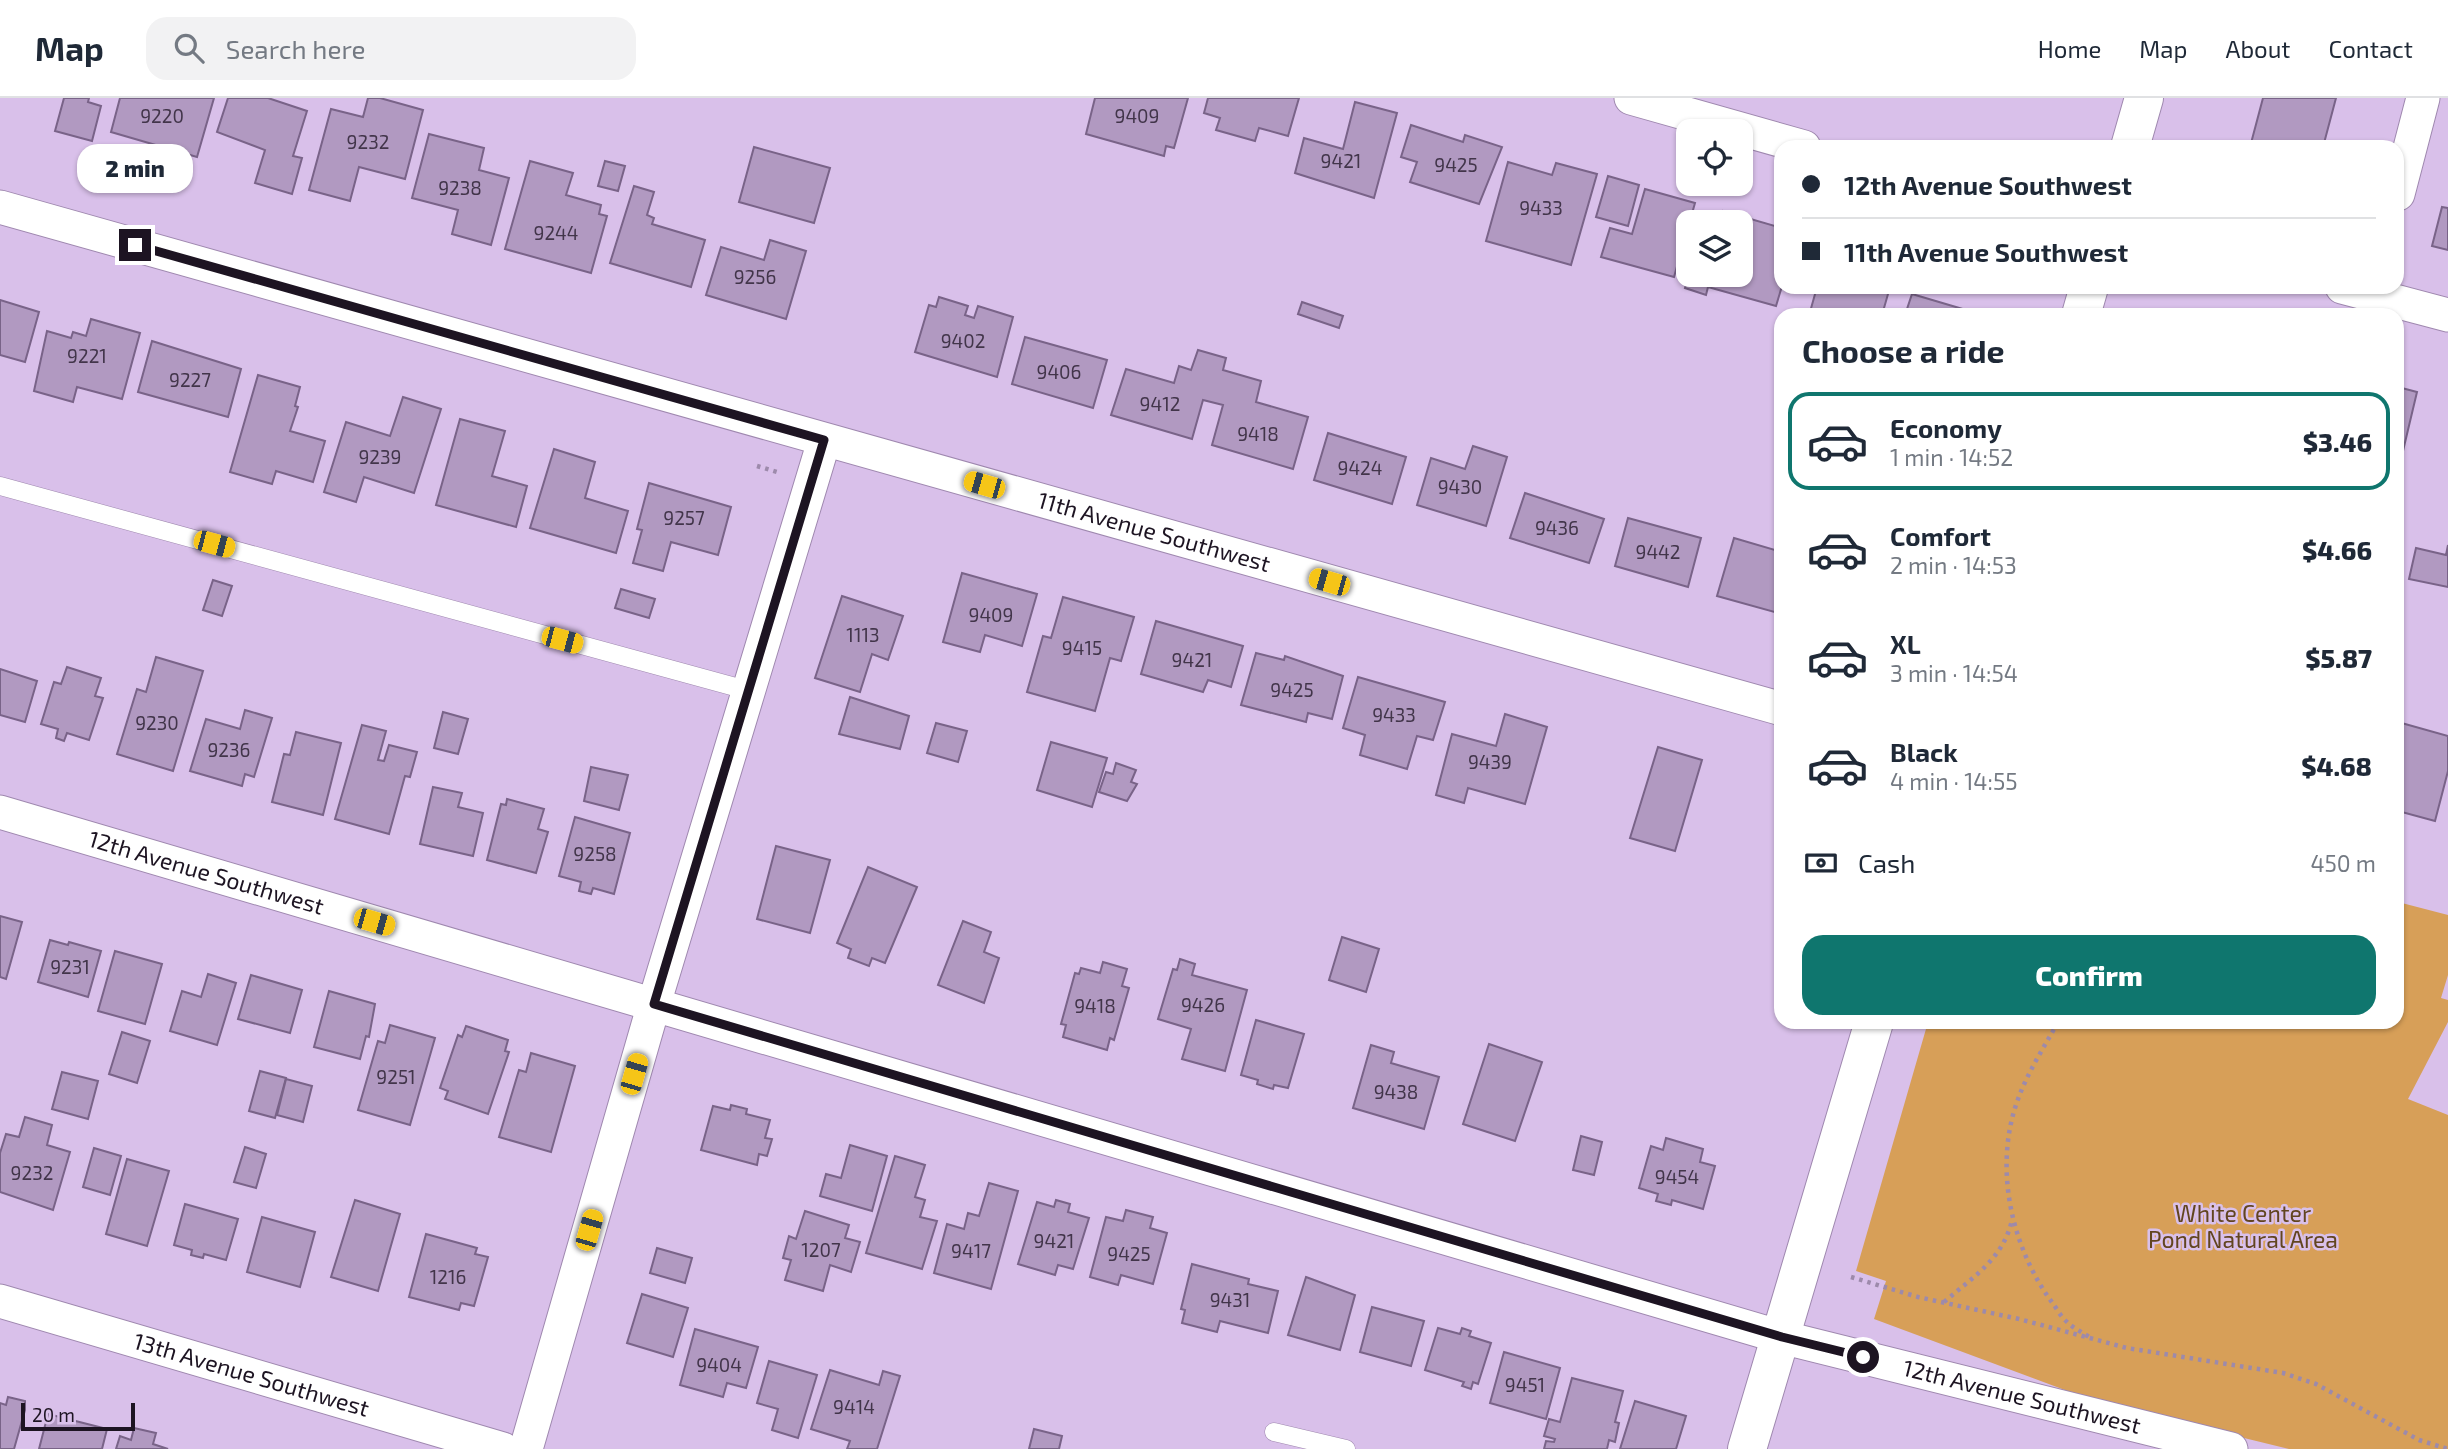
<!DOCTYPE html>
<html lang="en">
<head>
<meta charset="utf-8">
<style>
  body { margin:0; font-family:"Exo 2",sans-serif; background:#f2f2f3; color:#1f2937; height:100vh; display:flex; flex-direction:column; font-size:26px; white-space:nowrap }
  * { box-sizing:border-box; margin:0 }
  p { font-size:23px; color:#747a83 }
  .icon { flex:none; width:38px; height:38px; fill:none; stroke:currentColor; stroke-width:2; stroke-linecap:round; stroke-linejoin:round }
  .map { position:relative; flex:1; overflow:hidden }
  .panel { position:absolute; left:1774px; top:210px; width:630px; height:721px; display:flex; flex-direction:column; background:#fff; border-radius:21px; box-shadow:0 2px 5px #0004 }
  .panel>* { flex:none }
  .top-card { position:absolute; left:1774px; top:42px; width:630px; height:154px; border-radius:21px; box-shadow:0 2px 5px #0004; display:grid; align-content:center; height:154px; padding:0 28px; background:#fff }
  .fabs { position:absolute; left:1676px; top:21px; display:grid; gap:14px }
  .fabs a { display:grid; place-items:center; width:77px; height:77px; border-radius:14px; background:#fff; box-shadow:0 2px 5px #0004; font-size:35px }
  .scale { position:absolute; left:21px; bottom:18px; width:114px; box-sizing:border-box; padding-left:7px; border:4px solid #1d1422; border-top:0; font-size:19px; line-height:24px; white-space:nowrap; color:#1d1422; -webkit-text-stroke:5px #d9c0ea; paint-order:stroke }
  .end { position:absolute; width:32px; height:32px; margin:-16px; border:9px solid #1d1422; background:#fff; box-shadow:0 0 0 4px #fff }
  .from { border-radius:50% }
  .bubble { position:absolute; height:49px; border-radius:21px; background:#fff; box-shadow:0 2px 5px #0004; font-size:23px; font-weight:800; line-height:49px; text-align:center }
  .car { position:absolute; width:21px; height:42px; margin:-21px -10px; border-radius:9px; box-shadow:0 0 5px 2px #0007; background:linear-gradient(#f5c518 24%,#345 0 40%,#f5c518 0 76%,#345 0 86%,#f5c518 0) }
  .top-card b { display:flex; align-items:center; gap:24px; height:66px; font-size:26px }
  .top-card b+b { border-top:2px solid #e0e1e3 }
  .top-card i { width:18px; height:18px; background:#1f2937 }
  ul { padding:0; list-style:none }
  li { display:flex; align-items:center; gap:21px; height:98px; margin:0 14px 10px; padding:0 14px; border:4px solid transparent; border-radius:21px }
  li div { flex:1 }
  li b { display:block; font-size:26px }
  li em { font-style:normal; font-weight:800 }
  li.selected { border-color:#0f766e }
  li>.icon { width:63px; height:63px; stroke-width:1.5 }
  h2 { padding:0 28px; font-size:32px; line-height:84px }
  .pay { display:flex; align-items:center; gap:18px; height:77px; padding:0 28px; font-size:26px }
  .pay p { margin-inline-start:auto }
  .action { display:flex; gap:14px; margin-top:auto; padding:14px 28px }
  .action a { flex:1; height:80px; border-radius:21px; background:#0f766e; color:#fff; font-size:28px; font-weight:800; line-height:80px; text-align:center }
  header { display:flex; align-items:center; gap:42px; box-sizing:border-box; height:98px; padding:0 35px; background:#fff; border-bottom:2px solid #e0e1e3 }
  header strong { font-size:33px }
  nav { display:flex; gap:38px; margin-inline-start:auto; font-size:24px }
  .search { width:490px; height:63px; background:#f2f2f3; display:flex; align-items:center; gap:18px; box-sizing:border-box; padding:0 24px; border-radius:21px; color:#747a83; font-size:26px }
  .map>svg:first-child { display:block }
  .green { fill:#d79f58 }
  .building { fill:#b199c1; stroke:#796388; stroke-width:2 }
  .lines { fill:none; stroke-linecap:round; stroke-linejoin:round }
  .lane-casing { stroke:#9f88af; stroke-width:19 }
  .street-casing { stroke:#9f88af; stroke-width:35 }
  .secondary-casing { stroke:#9f88af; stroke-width:40 }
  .path { stroke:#9d8aab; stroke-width:4.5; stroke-dasharray:3.5 5; stroke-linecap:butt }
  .lane { stroke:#fff; stroke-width:18 }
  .street { stroke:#fff; stroke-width:33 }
  .secondary { stroke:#fff; stroke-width:38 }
  .route { stroke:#1d1422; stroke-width:9 }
  .labels { text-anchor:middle; stroke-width:5; stroke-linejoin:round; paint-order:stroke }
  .number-label { font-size:19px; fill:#42354a }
  .street-label { font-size:23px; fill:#1d1422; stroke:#d9c0ea }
  .park-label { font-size:23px; fill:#62451f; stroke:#d9c0ea }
</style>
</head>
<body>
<header>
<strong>Map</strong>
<div class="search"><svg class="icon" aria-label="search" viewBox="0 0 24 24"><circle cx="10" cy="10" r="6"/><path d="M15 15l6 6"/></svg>Search here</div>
<nav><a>Home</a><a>Map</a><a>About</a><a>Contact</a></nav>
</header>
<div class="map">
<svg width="2448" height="1351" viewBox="0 0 2448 1351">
  <rect width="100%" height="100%" fill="#d9c0ea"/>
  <path class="green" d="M2398,804L2448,817V877L2441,900L2448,902V924L2408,1001L2448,1017V1351H2289L2097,1304L1874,1221L1886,1183L1856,1173L1928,924H2398Z"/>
  <g class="building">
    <path d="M64,0H89L88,4L101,8L92,43L55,33Z"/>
    <path d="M120,0H214L197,59L111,34Z"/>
    <path d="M228,0H268L307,13L293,58L302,60L292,96L255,85L265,52L217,34Z"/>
    <path d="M368,0H380L423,12L405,81L359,69L350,103L309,92L331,11L363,19Z"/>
    <path d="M1095,0H1188L1174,50L1166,48L1164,58L1086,36Z"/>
    <path d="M1208,0H1299L1288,38L1259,30L1255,43L1216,32L1220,20L1204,15Z"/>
    <path d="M2263,0H2336L2323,49H2250Z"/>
    <path d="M1355,4L1397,15L1374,100L1295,75L1304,40L1343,51Z"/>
    <path d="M1411,27L1463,44L1465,37L1502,49L1479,106L1410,84L1417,64L1401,59Z"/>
    <path d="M429,36L484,50L479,72L509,80L491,147L452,136L458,112L412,100Z"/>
    <path d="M754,49L830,70L814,125L739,104Z"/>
    <path d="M530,63L573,75L566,97L601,107L599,116L607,118L591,175L505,151Z"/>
    <path d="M605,63L625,68L618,93L598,88Z"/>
    <path d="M1508,64L1552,77L1556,65L1597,76L1571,167L1486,143Z"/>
    <path d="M1608,78L1639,87L1628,128L1596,119Z"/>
    <path d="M634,88L654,94L647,117L654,120L652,126L705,142L691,189L610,165Z"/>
    <path d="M1645,91L1695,105L1674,179L1601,159L1610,130L1632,136Z"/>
    <path d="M2442,109L2448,110V152L2432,148Z"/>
    <path d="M1723,113L1782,130V188L1776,208L1708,189L1706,197L1685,190L1689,177H1741V124H1720Z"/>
    <path d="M770,142L806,153L786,221L706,197L721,149L764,162Z"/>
    <path d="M1817,189H1890L1882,217L1810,214Z"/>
    <path d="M1912,196L1983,217H1905Z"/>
    <path d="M939,199L968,208L965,217L974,220L978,208L1013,219L997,279L915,254L929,207L936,209Z"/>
    <path d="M0,202L39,214L25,264L0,257Z"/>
    <path d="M1302,204L1343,218L1339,230L1298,216Z"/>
    <path d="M91,221L140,235L122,301L77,289L73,304L34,293L47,233L71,240L73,234L86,238Z"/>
    <path d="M1025,239L1107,262L1093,310L1012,286Z"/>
    <path d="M152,243L241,271L228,319L138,294Z"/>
    <path d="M1198,252L1226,260L1223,272L1261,283L1256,304L1308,319L1293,371L1212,347L1223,307L1203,302L1192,341L1111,317L1126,271L1174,285L1179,268L1191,272Z"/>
    <path d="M258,277L300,289L295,308L298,309L290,333L325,343L313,384L276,373L272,386L230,374Z"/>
    <path d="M2398,289L2417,294L2398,374Z"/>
    <path d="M403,299L441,311L414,395L364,379L356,404L324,394L346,324L390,338Z"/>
    <path d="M460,321L505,333L492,378L527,388L516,429L436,407Z"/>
    <path d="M1328,335L1406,359L1392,406L1314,382Z"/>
    <path d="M1473,348L1507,359L1486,428L1417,407L1431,360L1465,371Z"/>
    <path d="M554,351L595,364L585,400L628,413L616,455L530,430Z"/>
    <path d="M649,385L731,409L718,457L671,444L663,473L633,465L642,432L637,431Z"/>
    <path d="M1525,395L1604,421L1589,465L1510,440Z"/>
    <path d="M1628,420L1701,440L1688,489L1615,468Z"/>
    <path d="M1734,440L1782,454V516L1717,498Z"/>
    <path d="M2448,447V489L2409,481L2416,450L2446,457Z"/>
    <path d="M962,475L1037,496L1022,548L985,537L980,554L943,544Z"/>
    <path d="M213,482L232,488L222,518L203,512Z"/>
    <path d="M621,491L655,501L649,520L615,510Z"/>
    <path d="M842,498L903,518L888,562L872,556L860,594L815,580Z"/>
    <path d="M1063,499L1134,519L1121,563L1110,560L1095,613L1027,594L1043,538L1051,540Z"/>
    <path d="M1156,523L1243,548L1231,589L1208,582L1203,594L1141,576Z"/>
    <path d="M1256,555L1284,562L1285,558L1343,578L1332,621L1308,615L1306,624L1241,607Z"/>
    <path d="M156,559L203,573L173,673L117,656L137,591L146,594Z"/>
    <path d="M67,569L101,580L95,598L103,600L89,642L67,635L64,643L56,640L58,631L41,626L54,584L61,586Z"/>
    <path d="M0,571L37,583L25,624L0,617Z"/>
    <path d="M1358,579L1445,604L1433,642L1417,638L1407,671L1360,657L1365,637L1343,630Z"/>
    <path d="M850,599L909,618L900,651L839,636Z"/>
    <path d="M245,612L272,620L254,679L245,676L242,688L190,673L206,621L240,631Z"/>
    <path d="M443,614L468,621L458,656L434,650Z"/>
    <path d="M1505,616L1547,629L1525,706L1468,690L1464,705L1436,697L1452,636L1496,648Z"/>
    <path d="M2398,624L2448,638V673L2435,723L2398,713Z"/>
    <path d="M936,625L967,633L958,664L927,655Z"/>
    <path d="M362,627L386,633L378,662L384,663L389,647L417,654L410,679L405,678L389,736L335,721Z"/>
    <path d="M296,634L341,645L323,717L272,704L284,656L290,657Z"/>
    <path d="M1051,644L1107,660L1092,709L1037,692Z"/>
    <path d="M1658,649L1702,662L1675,753L1630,740Z"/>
    <path d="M1116,665L1136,672L1131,684L1137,686L1127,703L1099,694L1106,674L1113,676Z"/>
    <path d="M591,669L628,677L619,712L584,703Z"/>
    <path d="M433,689L462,695L458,709L483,715L473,758L420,746Z"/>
    <path d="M507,701L544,711L538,731L548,734L536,775L487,762L501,706L506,707Z"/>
    <path d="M575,719L630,735L614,796L593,790L591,796L579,793L581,784L559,778Z"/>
    <path d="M776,748L830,762L810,835L757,821Z"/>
    <path d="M868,769L917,789L885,865L872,860L869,868L848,860L851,851L837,845Z"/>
    <path d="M0,818L22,824L6,881L0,879Z"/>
    <path d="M963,823L991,834L984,854L999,860L984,905L938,887Z"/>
    <path d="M1342,839L1379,851L1366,894L1329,882Z"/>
    <path d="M50,842L68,847L69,844L101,853L88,899L38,884Z"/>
    <path d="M115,853L162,866L145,926L98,913Z"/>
    <path d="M1180,861L1195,866L1192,877L1247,892L1225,973L1182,961L1191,931L1158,921L1173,871L1177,872Z"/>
    <path d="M1103,864L1127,871L1122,888L1129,890L1114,942L1110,940L1107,952L1063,939L1066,927L1061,926L1075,875L1079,876L1081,870L1100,875Z"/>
    <path d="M208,876L236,885L217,947L170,933L182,893L201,899Z"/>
    <path d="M251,877L302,892L290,935L238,921Z"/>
    <path d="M329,893L375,906L369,939L366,938L360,961L314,949Z"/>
    <path d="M1256,922L1304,936L1288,990L1274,987L1273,991L1257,986L1258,982L1241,977Z"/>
    <path d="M390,927L435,940L410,1027L358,1012L378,943L385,945Z"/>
    <path d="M466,928L508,942L505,953L509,954L488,1016L445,1001L448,993L440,990L458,937L462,939Z"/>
    <path d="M122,934L150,943L137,985L109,976Z"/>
    <path d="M1489,946L1542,964L1515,1043L1463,1026Z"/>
    <path d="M1371,947L1394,954L1391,965L1439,979L1424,1031L1353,1010Z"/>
    <path d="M531,955L575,968L551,1054L499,1039L519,972L526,974Z"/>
    <path d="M260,973L286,980L275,1020L249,1013Z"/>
    <path d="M62,974L98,983L88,1021L52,1011Z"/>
    <path d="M286,981L312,988L303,1024L277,1017Z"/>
    <path d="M731,1007L747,1011L746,1016L770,1022L765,1040L772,1041L767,1058L759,1056L757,1067L701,1052L713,1008L730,1012Z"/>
    <path d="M25,1019L52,1027L47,1047L70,1054L53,1112L0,1094V1055L6,1036L19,1039Z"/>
    <path d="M1581,1038L1602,1044L1594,1077L1573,1072Z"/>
    <path d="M1666,1040L1703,1051L1700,1064L1715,1068L1703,1111L1672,1102L1671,1107L1656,1103L1658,1096L1639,1090L1651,1048L1663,1052Z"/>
    <path d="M850,1047L887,1058L872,1113L820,1098L826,1076L841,1080Z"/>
    <path d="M245,1049L266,1056L256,1090L234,1084Z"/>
    <path d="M94,1050L121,1058L110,1097L83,1089Z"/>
    <path d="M895,1058L925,1067L915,1099L925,1102L920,1119L937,1123L922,1171L866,1155Z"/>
    <path d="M127,1061L169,1073L147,1148L106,1136Z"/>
    <path d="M989,1085L1018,1093L991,1191L934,1175L947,1126L964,1131L968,1115L979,1118Z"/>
    <path d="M355,1102L400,1116L378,1193L331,1179Z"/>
    <path d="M1056,1102L1070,1106L1068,1114L1089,1120L1073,1171L1058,1167L1055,1177L1018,1166L1037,1104L1054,1109Z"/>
    <path d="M185,1106L238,1121L226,1162L204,1156L203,1160L191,1157L192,1152L174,1147Z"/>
    <path d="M1126,1112L1153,1119L1150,1130L1167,1135L1153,1186L1121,1177L1118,1187L1090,1179L1106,1119L1123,1123Z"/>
    <path d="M805,1113L849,1127L845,1140L860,1144L851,1174L830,1167L823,1193L785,1182L791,1162L783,1160L789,1138L796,1141Z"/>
    <path d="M262,1119L315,1134L300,1189L247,1174Z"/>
    <path d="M426,1136L477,1150L475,1156L488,1159L474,1208L461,1205L459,1212L409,1199Z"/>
    <path d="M657,1150L692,1160L685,1185L650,1175Z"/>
    <path d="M1192,1166L1249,1181L1248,1186L1278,1193L1268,1235L1220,1223L1217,1234L1182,1225L1185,1212L1181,1211Z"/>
    <path d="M1306,1179L1355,1197L1340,1252L1288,1237Z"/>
    <path d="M642,1196L688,1210L673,1259L627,1245Z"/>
    <path d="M1372,1209L1424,1223L1411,1268L1360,1254Z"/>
    <path d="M1438,1230L1460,1236L1462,1230L1471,1233L1469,1238L1491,1245L1478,1286L1473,1284L1471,1291L1462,1288L1464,1284L1425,1272Z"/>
    <path d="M695,1231L758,1249L746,1290L727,1285L723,1299L680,1287Z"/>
    <path d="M1504,1254L1560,1270L1546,1321L1490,1305Z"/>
    <path d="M769,1263L817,1277L798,1340L772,1332L778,1311L757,1305Z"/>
    <path d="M830,1272L879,1287L883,1273L900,1278L877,1351H847L850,1343L811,1331Z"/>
    <path d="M1572,1280L1623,1293L1615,1324L1619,1325L1615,1344L1609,1342L1607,1351H1544L1546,1343L1554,1344L1555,1341L1544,1338L1549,1321L1560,1324Z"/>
    <path d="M8,1299L25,1303V1312L14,1351H0V1305L6,1307Z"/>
    <path d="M1635,1303L1686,1318L1676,1351H1620Z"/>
    <path d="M48,1316L107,1331L102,1351H39Z"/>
    <path d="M134,1330L156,1335L153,1346L168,1351H116L120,1338L131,1342Z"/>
    <path d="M1034,1331L1062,1338L1059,1351H1029Z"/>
  </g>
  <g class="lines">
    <defs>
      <g id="lane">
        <path d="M0,388L750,593"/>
        <path d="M1274,1334L1346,1351"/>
      </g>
      <g id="street">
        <path d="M1631,0L1804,49"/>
        <path d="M2398,96L2423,0"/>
        <path id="s1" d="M0,109L1782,611"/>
        <path d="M2342,189L2448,217"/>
        <path id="s2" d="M0,714L1781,1239L2231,1351"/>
        <path id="s3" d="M0,1203L503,1351"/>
        <path d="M526,1351L654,906L824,343"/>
      </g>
      <g id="secondary">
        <path d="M2130,49L2144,0"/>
        <path d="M2081,217L2089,189"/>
        <path d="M1747,1351L1874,924"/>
      </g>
    </defs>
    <use href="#lane" class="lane-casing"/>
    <use href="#street" class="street-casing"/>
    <use href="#secondary" class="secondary-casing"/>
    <g class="path">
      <path d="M757,368L777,374"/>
      <path d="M2058,924C2042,953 2025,978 2015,1010C1995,1074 2012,1149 2051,1203C2056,1209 2060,1218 2067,1224C2073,1230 2082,1234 2089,1239"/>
      <path d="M1851,1179L1918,1199L2019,1221L2127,1250L2283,1275L2316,1286L2419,1342L2448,1351"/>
      <path d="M1944,1204C1973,1179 2003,1161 2012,1122"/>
    </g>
    <use href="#lane" class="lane"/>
    <use href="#street" class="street"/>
    <use href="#secondary" class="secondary"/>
  </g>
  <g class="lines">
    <path class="route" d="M135,147L824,342L654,906L1782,1239L1863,1259"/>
  </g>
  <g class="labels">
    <g class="number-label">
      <text x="162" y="25">9220</text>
      <text x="1137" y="25">9409</text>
      <text x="368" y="51">9232</text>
      <text x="1341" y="70">9421</text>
      <text x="1456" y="74">9425</text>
      <text x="460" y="97">9238</text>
      <text x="1541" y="117">9433</text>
      <text x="556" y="142">9244</text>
      <text x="755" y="186">9256</text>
      <text x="963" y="250">9402</text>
      <text x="87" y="265">9221</text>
      <text x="1059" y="281">9406</text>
      <text x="190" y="289">9227</text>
      <text x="1160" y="313">9412</text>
      <text x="1258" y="343">9418</text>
      <text x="380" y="366">9239</text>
      <text x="1360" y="377">9424</text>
      <text x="1460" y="396">9430</text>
      <text x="684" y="427">9257</text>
      <text x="1557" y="437">9436</text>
      <text x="1658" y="461">9442</text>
      <text x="991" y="524">9409</text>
      <text x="863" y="544">1113</text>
      <text x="1082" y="557">9415</text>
      <text x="1192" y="569">9421</text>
      <text x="1292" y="599">9425</text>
      <text x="1394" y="624">9433</text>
      <text x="157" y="632">9230</text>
      <text x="229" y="659">9236</text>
      <text x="1490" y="671">9439</text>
      <text x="595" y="763">9258</text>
      <text x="70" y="876">9231</text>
      <text x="1203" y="914">9426</text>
      <text x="1095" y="915">9418</text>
      <text x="396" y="986">9251</text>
      <text x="1396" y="1001">9438</text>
      <text x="32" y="1082">9232</text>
      <text x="1677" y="1086">9454</text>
      <text x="1054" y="1150">9421</text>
      <text x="821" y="1159">1207</text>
      <text x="971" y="1160">9417</text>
      <text x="1129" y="1163">9425</text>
      <text x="448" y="1186">1216</text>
      <text x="1230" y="1209">9431</text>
      <text x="719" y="1274">9404</text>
      <text x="1525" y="1294">9451</text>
      <text x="854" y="1316">9414</text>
    </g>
    <g class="street-label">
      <text dy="8" stroke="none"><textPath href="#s1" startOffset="1199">11th Avenue Southwest</textPath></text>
      <text dy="8" stroke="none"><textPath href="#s2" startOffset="215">12th Avenue Southwest</textPath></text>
      <text dy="8" stroke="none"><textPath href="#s3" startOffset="262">13th Avenue Southwest</textPath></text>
      <text dy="8" stroke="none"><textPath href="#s2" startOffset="2105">12th Avenue Southwest</textPath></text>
    </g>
    <g class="park-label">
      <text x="2243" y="1124">White Center<tspan x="2243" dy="26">Pond Natural Area</tspan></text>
    </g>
  </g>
</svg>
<div class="fabs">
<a><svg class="icon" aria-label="locate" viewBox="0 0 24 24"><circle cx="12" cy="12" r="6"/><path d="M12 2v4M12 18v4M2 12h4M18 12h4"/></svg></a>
<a><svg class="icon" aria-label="layers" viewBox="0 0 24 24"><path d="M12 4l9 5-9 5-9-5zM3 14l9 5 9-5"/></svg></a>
</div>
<div class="scale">20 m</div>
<i class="end from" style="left:1863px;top:1259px"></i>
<i class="end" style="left:135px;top:147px"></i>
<div class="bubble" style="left:77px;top:46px;width:116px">2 min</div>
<i class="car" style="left:984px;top:387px;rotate:286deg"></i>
<i class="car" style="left:214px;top:446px;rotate:105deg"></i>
<i class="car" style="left:1329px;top:484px;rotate:286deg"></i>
<i class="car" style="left:562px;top:542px;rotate:105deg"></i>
<i class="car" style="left:374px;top:824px;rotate:106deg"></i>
<i class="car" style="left:634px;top:976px;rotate:16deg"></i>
<i class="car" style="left:589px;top:1132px;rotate:16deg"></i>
<div class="top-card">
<b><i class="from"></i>12th Avenue Southwest</b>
<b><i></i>11th Avenue Southwest</b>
</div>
<section class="panel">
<h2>Choose a ride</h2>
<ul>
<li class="selected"><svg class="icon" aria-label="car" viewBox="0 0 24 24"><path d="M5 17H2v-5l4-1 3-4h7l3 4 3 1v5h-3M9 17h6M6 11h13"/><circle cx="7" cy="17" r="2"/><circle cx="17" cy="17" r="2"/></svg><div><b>Economy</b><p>1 min · 14:52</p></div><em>$3.46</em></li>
<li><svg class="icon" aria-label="car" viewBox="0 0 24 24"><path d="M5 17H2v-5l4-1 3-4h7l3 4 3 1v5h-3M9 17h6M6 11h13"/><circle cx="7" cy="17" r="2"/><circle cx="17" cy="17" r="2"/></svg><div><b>Comfort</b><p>2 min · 14:53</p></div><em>$4.66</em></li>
<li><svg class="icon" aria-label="car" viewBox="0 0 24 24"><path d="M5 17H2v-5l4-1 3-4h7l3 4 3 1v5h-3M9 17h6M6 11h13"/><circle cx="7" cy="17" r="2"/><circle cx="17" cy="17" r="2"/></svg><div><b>XL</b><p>3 min · 14:54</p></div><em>$5.87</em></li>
<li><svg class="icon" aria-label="car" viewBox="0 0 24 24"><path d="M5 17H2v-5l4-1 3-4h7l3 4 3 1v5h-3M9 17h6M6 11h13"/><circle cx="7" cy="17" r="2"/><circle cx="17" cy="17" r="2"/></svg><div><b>Black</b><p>4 min · 14:55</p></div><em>$4.68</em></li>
</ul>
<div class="pay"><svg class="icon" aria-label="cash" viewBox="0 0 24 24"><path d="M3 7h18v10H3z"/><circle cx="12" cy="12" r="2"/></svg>Cash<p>450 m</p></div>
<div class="action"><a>Confirm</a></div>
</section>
</div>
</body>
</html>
